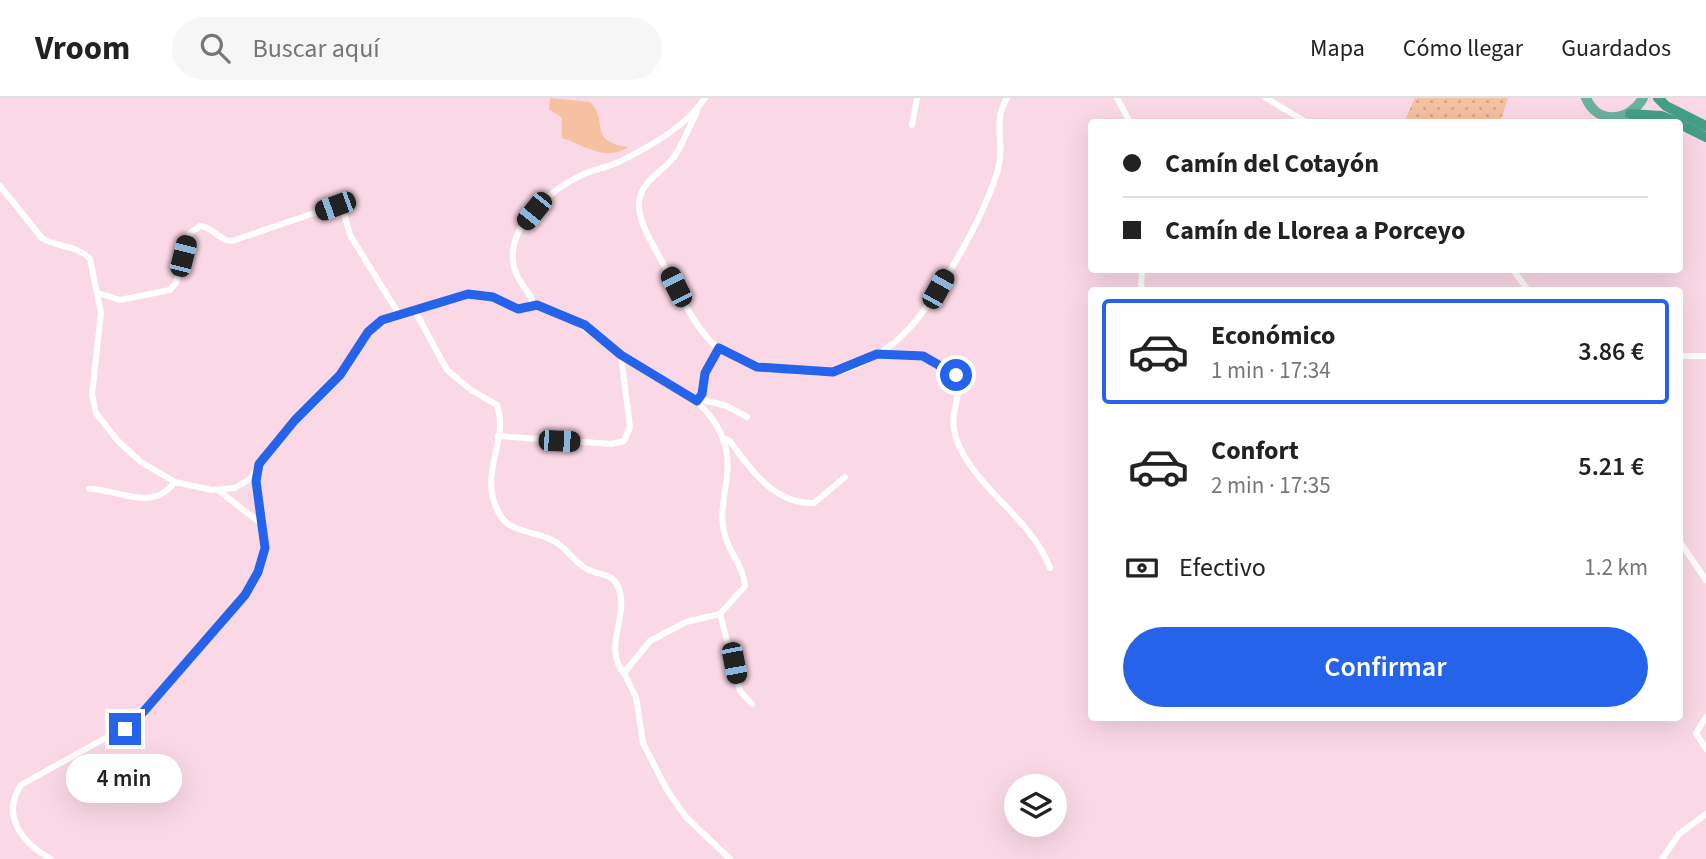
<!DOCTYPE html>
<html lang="es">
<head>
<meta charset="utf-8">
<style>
  body { margin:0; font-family:"Source Sans 3",sans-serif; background:#f6f6f6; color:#222; height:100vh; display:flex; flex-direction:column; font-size:26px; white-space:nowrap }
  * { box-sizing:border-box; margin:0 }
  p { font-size:23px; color:#767676 }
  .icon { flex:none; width:38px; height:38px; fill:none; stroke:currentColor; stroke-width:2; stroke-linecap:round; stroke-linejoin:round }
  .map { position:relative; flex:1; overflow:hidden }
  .sheet { position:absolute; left:1088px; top:189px; width:595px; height:434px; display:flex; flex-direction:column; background:#fff; border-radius:7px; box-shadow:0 7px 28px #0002 }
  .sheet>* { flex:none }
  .top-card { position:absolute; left:1088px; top:21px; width:595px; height:154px; border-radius:7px; box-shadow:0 7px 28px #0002; display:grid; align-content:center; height:154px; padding:0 35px; background:#fff }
  .controls { position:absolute; left:1004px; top:676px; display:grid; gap:14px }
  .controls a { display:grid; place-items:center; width:63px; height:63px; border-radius:50%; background:#fff; box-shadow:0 7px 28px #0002; font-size:35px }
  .end { position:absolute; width:32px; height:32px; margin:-16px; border:9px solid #2563eb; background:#fff; box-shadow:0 0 0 4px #fff }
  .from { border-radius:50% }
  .bubble { position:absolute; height:49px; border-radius:24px; background:#fff; box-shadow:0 7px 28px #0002; font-size:23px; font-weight:600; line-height:49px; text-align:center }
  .car { position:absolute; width:21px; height:42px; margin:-21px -10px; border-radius:9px; box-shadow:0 0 5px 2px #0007; background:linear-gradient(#222 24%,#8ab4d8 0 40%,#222 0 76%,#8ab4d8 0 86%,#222 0) }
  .top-card b { display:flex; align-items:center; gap:24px; height:66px; font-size:26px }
  .top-card b+b { border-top:2px solid #e0e0e0 }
  .top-card i { width:18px; height:18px; background:#222 }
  ul { padding:12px 0 0; list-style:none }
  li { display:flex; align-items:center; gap:21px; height:105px; margin:0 14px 10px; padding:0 21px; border:4px solid transparent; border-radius:7px }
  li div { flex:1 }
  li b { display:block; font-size:26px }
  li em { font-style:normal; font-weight:600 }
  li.on { border-color:#2563eb }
  li>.icon { width:63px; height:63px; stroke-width:1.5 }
  .pay { display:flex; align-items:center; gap:18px; height:77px; padding:0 35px; font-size:26px }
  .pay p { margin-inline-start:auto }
  .button { display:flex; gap:14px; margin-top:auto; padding:14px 35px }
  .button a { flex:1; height:80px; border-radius:42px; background:#2563eb; color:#fff; font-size:28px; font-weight:600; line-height:80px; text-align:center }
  header { display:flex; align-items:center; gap:42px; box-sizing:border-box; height:98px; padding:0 35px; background:#fff; border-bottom:2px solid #e0e0e0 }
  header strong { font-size:33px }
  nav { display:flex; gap:38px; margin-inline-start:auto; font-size:24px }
  .search { width:490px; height:63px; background:#f6f6f6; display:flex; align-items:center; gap:18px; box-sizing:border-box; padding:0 24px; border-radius:38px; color:#767676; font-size:26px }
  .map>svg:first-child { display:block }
  .grass { fill:url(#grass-dots) }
  .park { fill:#f6c1a1 }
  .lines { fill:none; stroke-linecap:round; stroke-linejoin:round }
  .minor { stroke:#fff; stroke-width:6 }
  .trunk { stroke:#6ab29e; stroke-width:10 }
  .motorway { stroke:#459f86; stroke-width:10 }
  .route { stroke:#2563eb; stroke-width:9 }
</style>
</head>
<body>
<header>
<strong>Vroom</strong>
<div class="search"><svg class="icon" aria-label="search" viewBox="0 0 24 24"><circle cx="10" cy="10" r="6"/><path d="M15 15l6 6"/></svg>Buscar aquí</div>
<nav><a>Mapa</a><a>Cómo llegar</a><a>Guardados</a></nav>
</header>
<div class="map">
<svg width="1706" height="761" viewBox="0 0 1706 761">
  <defs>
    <pattern id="grass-dots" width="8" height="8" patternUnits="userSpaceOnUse" patternTransform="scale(1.75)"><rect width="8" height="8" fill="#f6c1a1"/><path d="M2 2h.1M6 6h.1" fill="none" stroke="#d4a68b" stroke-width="1.8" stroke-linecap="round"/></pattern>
  </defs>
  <rect width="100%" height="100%" fill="#fbd8e6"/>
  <path class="grass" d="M1415,0H1508L1500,24H1404Z"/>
  <path class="park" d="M550,0L590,4C610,23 586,44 629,49C604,64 587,48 562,40V20L549,11Z"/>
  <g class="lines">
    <g class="minor">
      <path d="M1117,0L1130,24"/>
      <path d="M1266,0L1306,24"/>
      <path d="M697,14C690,27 684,43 676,56C664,75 640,81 639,106C638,126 656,151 665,169C679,195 692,224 712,245C735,268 808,279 839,273C857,270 880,256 895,244C931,215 989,112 999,67C1004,44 993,21 1007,0"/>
      <path d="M912,27L917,0"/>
      <path d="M0,88L42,140C58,150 78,147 90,161L101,215L92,296L96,315L118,343L141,364L175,384L212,392L235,390L250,381L275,344L340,277L368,234L381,222L468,196L493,199L518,211L529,209L532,201C525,189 514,178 513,163C509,125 553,90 584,76C595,71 608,69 619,64C649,49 687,28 705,0"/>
      <path d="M1513,172L1528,192"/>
      <path d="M1141,192L1142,172"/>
      <path d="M98,195L120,202L170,192L176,185L190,135L200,128C214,129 219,143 232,143L338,107L343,111L350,137L400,218"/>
      <path d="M532,206C567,212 591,236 620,256C657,282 708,295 724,344C735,375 717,404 724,434C728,454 744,468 745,488L720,516L686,524L650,543L624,575L636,599L643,645L667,692L686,719L730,761"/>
      <path d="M415,213L447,272L471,292L497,307C510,343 476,376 500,417C510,435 536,433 552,442C565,448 573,462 585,470C596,477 611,474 617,487C632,515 601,548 624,575"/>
      <path d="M877,256L924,258L956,277C965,303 943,315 960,350C983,396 1032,422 1050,470"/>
      <path d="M1680,258H1706"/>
      <path d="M699,301L727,308L747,319"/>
      <path d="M697,303L702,296L705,275L719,250"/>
      <path d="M498,338L612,346L624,343L630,329L621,257"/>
      <path d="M723,340L730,343C750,371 775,407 814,405L845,379"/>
      <path d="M89,391C120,391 151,415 175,384"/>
      <path d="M219,393L263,427"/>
      <path d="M1680,444L1706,482"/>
      <path d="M720,516L740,593L752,606"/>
      <path d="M1706,619L1696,635L1706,651"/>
      <path d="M51,761C24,746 0,719 21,687L134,624L245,497C278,442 258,431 255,375"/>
      <path d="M1662,761L1679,736L1706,716"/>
    </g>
    <path class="trunk" d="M1586,0C1598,28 1630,23 1643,0"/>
    <g class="motorway">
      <path d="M1658,0L1666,8L1706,28"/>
      <path d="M1630,16L1661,18L1677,24"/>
      <path d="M1680,26L1706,39"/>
    </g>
  </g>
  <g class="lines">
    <path class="route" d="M125,631L138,620L245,497L258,474L265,450L256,383L259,366L295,322L340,277L368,234L382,222L468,196L493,199L518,211L537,207L585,227L621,257L697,303L702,296L705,275L719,250L757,269L833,274L877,256L923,258L956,277"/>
  </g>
</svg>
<div class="controls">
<a><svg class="icon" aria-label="layers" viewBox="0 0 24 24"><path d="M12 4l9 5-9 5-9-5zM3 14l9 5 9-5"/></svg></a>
</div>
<i class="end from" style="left:956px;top:277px"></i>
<i class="end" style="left:125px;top:631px"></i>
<div class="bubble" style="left:66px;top:656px;width:116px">4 min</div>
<i class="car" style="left:335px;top:108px;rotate:250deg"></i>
<i class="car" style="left:534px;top:113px;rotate:219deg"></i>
<i class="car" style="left:183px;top:158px;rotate:14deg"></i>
<i class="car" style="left:676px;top:189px;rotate:333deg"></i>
<i class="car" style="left:938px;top:191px;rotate:29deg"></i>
<i class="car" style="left:559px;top:343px;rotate:92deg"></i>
<i class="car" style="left:734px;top:565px;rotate:169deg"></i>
<div class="top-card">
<b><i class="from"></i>Camín del Cotayón</b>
<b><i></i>Camín de Llorea a Porceyo</b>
</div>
<section class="sheet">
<ul>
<li class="on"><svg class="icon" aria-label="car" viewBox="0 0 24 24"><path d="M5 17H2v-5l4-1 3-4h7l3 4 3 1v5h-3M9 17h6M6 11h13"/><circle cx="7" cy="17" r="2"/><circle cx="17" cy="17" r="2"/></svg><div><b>Económico</b><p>1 min · 17:34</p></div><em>3.86 €</em></li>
<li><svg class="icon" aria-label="car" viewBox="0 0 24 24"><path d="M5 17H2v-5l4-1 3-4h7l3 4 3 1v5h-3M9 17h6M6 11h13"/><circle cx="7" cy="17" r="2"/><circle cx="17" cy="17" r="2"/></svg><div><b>Confort</b><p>2 min · 17:35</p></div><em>5.21 €</em></li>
</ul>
<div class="pay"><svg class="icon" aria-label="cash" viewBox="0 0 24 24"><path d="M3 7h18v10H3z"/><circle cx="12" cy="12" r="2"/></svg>Efectivo<p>1.2 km</p></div>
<div class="button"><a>Confirmar</a></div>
</section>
</div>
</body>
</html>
